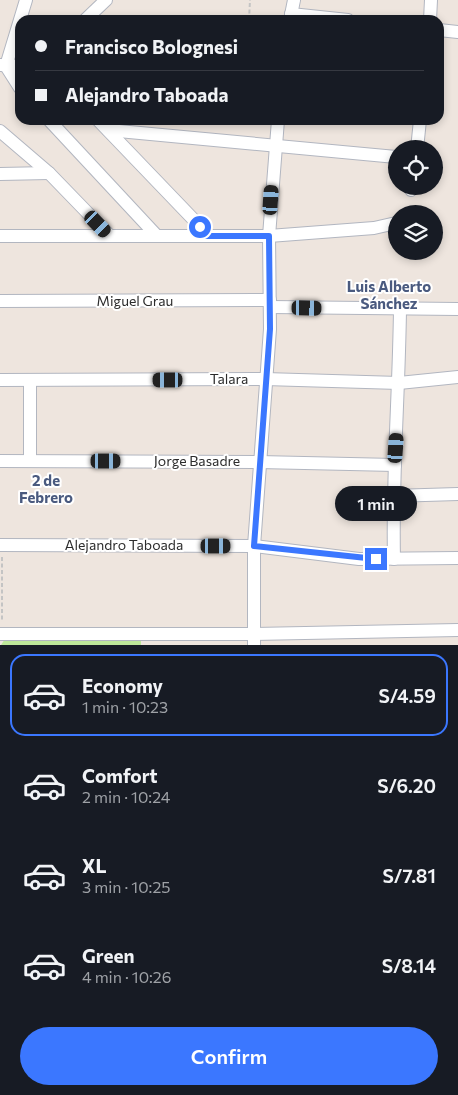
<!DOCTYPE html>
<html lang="en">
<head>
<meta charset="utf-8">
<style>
  body { margin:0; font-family:Commissioner,sans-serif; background:#20242c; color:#f1f3f6; height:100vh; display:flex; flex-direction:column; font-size:19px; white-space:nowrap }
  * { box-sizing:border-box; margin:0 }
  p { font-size:16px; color:#9ea1a6 }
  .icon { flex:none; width:28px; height:28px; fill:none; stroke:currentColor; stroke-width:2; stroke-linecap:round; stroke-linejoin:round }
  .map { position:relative; height:645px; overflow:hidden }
  .side { display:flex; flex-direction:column; background:#171b24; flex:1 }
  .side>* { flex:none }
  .hud { position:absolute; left:15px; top:15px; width:429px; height:110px; border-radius:15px; box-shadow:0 2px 8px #0003; display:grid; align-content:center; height:110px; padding:0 20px; background:#171b24 }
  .fabs { position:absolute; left:388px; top:140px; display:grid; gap:10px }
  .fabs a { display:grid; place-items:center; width:55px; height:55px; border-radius:50%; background:#171b24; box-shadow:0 2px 8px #0003; font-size:25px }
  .end { position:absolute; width:22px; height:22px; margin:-11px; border:6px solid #3b77ff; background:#fff; box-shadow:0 0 0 2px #fff }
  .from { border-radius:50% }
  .bubble { position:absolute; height:35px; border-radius:18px; background:#171b24; box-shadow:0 2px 8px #0003; font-size:16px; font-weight:600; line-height:35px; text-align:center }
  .car { position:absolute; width:15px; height:30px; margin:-15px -8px; border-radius:6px; box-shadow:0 0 4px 1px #0007; background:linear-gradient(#222 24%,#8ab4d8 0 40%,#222 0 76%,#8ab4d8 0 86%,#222 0) }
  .hud b { display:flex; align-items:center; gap:18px; height:48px; font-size:19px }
  .hud b+b { border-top:1px solid #363941 }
  .hud i { width:12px; height:12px; background:#f1f3f6 }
  ul { padding:9px 0 0; list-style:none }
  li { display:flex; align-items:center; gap:15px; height:82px; margin:0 10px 8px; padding:0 10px; border:2px solid transparent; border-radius:15px }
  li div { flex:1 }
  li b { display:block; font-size:19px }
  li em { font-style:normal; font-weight:600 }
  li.selected { border-color:#3b77ff }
  li>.icon { width:45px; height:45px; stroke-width:1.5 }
  .action { display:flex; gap:10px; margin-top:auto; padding:10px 20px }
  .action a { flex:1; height:58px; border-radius:30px; background:#3b77ff; color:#fff; font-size:20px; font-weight:600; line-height:58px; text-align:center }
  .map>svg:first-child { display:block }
  .green { fill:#bde799 }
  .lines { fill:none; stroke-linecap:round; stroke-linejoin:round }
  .minor-casing { stroke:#b2b6c0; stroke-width:14 }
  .path { stroke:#c4c4c4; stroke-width:2; stroke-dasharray:4 2.5; stroke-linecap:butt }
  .minor { stroke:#fff; stroke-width:12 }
  .route { stroke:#3b77ff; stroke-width:6 }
  .labels { text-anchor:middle; stroke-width:4; stroke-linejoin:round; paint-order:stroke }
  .street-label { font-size:14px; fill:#2c2c2c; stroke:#fff }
  .neighbourhood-label { font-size:15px; font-weight:bold; fill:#4a5a7f; stroke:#fff }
</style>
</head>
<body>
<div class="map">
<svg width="458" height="645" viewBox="0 0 458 645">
  <rect width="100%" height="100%" fill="#eee5de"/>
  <path class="green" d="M5,639L141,640V645H1Z"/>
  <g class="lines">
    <defs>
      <g id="minor">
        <path d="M291,14L348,20"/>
        <path d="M85,20L106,0"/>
        <path d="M290,20L294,0"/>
        <path d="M430,20L431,0"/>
        <path d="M439,30L458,32"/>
        <path d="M0,65L20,66"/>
        <path d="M20,88L6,66L26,0"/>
        <path d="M49,120L157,236"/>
        <path d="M98,120L193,219L206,236"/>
        <path d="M108,130L396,157"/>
        <path d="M0,131L49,173L110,236"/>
        <path d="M417,149L420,120"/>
        <path d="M0,174L49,173"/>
        <path d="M411,190L412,186"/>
        <path d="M0,236H269L374,228L396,223"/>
        <path d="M0,301L270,300"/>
        <path d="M270,307L458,309"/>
        <path d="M0,380L265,379L399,383L458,377"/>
        <path d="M0,461L259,462L395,465"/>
        <path d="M30,461V381"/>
        <path d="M392,496L458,494"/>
        <path d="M0,545L254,546L359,559L458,558"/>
        <path d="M394,559C392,476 399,393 400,309"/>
        <path d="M0,634H254L458,630"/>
        <path d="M254,645V546L270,329L269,236L278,120"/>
      </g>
    </defs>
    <use href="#minor" class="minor-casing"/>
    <g class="path">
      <path d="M104,18L129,20"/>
      <path d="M249,20L250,0"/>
      <path d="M2,557V622"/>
    </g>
    <use href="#minor" class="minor"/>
  </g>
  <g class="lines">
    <path class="route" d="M200,227L206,236H269L270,329L254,546L376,559"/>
  </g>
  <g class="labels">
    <g class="street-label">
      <text x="135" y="306">Miguel Grau</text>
      <text x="229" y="384">Talara</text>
      <text x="197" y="466">Jorge Basadre</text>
      <text x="124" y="550">Alejandro Taboada</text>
    </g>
    <g class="neighbourhood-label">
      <text x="389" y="292">Luis Alberto<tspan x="389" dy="17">Sánchez</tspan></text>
      <text x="46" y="486">2 de<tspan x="46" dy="17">Febrero</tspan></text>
    </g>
  </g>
</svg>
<div class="fabs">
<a><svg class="icon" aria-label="locate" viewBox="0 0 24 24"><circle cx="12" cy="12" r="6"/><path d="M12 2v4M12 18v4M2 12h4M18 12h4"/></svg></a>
<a><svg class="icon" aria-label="layers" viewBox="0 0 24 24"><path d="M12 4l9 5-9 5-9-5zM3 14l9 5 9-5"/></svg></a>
</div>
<i class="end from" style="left:200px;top:227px"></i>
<i class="end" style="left:376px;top:559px"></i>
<div class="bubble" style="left:335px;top:486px;width:82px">1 min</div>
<i class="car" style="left:271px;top:200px;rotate:4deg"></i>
<i class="car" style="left:98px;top:224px;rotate:136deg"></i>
<i class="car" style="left:307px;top:308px;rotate:91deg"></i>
<i class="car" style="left:168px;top:380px;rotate:270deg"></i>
<i class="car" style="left:396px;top:448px;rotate:4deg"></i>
<i class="car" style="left:106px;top:461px;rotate:90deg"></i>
<i class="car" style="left:216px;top:546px;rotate:90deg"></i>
<div class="hud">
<b><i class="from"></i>Francisco Bolognesi</b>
<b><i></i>Alejandro Taboada</b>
</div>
</div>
<section class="side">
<ul>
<li class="selected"><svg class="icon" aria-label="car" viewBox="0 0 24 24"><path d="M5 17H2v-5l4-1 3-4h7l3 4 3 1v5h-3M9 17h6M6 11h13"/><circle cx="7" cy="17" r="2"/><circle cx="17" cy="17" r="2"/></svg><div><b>Economy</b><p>1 min · 10:23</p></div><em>S/4.59</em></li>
<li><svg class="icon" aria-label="car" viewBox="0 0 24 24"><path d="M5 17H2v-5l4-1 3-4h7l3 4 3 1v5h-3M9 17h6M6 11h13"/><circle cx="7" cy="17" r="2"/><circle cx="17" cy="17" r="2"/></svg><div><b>Comfort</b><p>2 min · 10:24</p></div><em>S/6.20</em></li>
<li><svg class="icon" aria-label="car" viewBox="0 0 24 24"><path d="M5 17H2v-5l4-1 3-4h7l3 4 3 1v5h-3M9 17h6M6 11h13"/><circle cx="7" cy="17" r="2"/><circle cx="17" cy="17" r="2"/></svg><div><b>XL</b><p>3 min · 10:25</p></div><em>S/7.81</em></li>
<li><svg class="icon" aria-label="car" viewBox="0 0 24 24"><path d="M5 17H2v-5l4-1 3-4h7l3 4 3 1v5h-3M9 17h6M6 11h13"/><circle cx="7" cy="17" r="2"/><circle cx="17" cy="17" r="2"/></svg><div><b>Green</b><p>4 min · 10:26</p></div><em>S/8.14</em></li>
</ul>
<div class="action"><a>Confirm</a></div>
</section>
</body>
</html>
